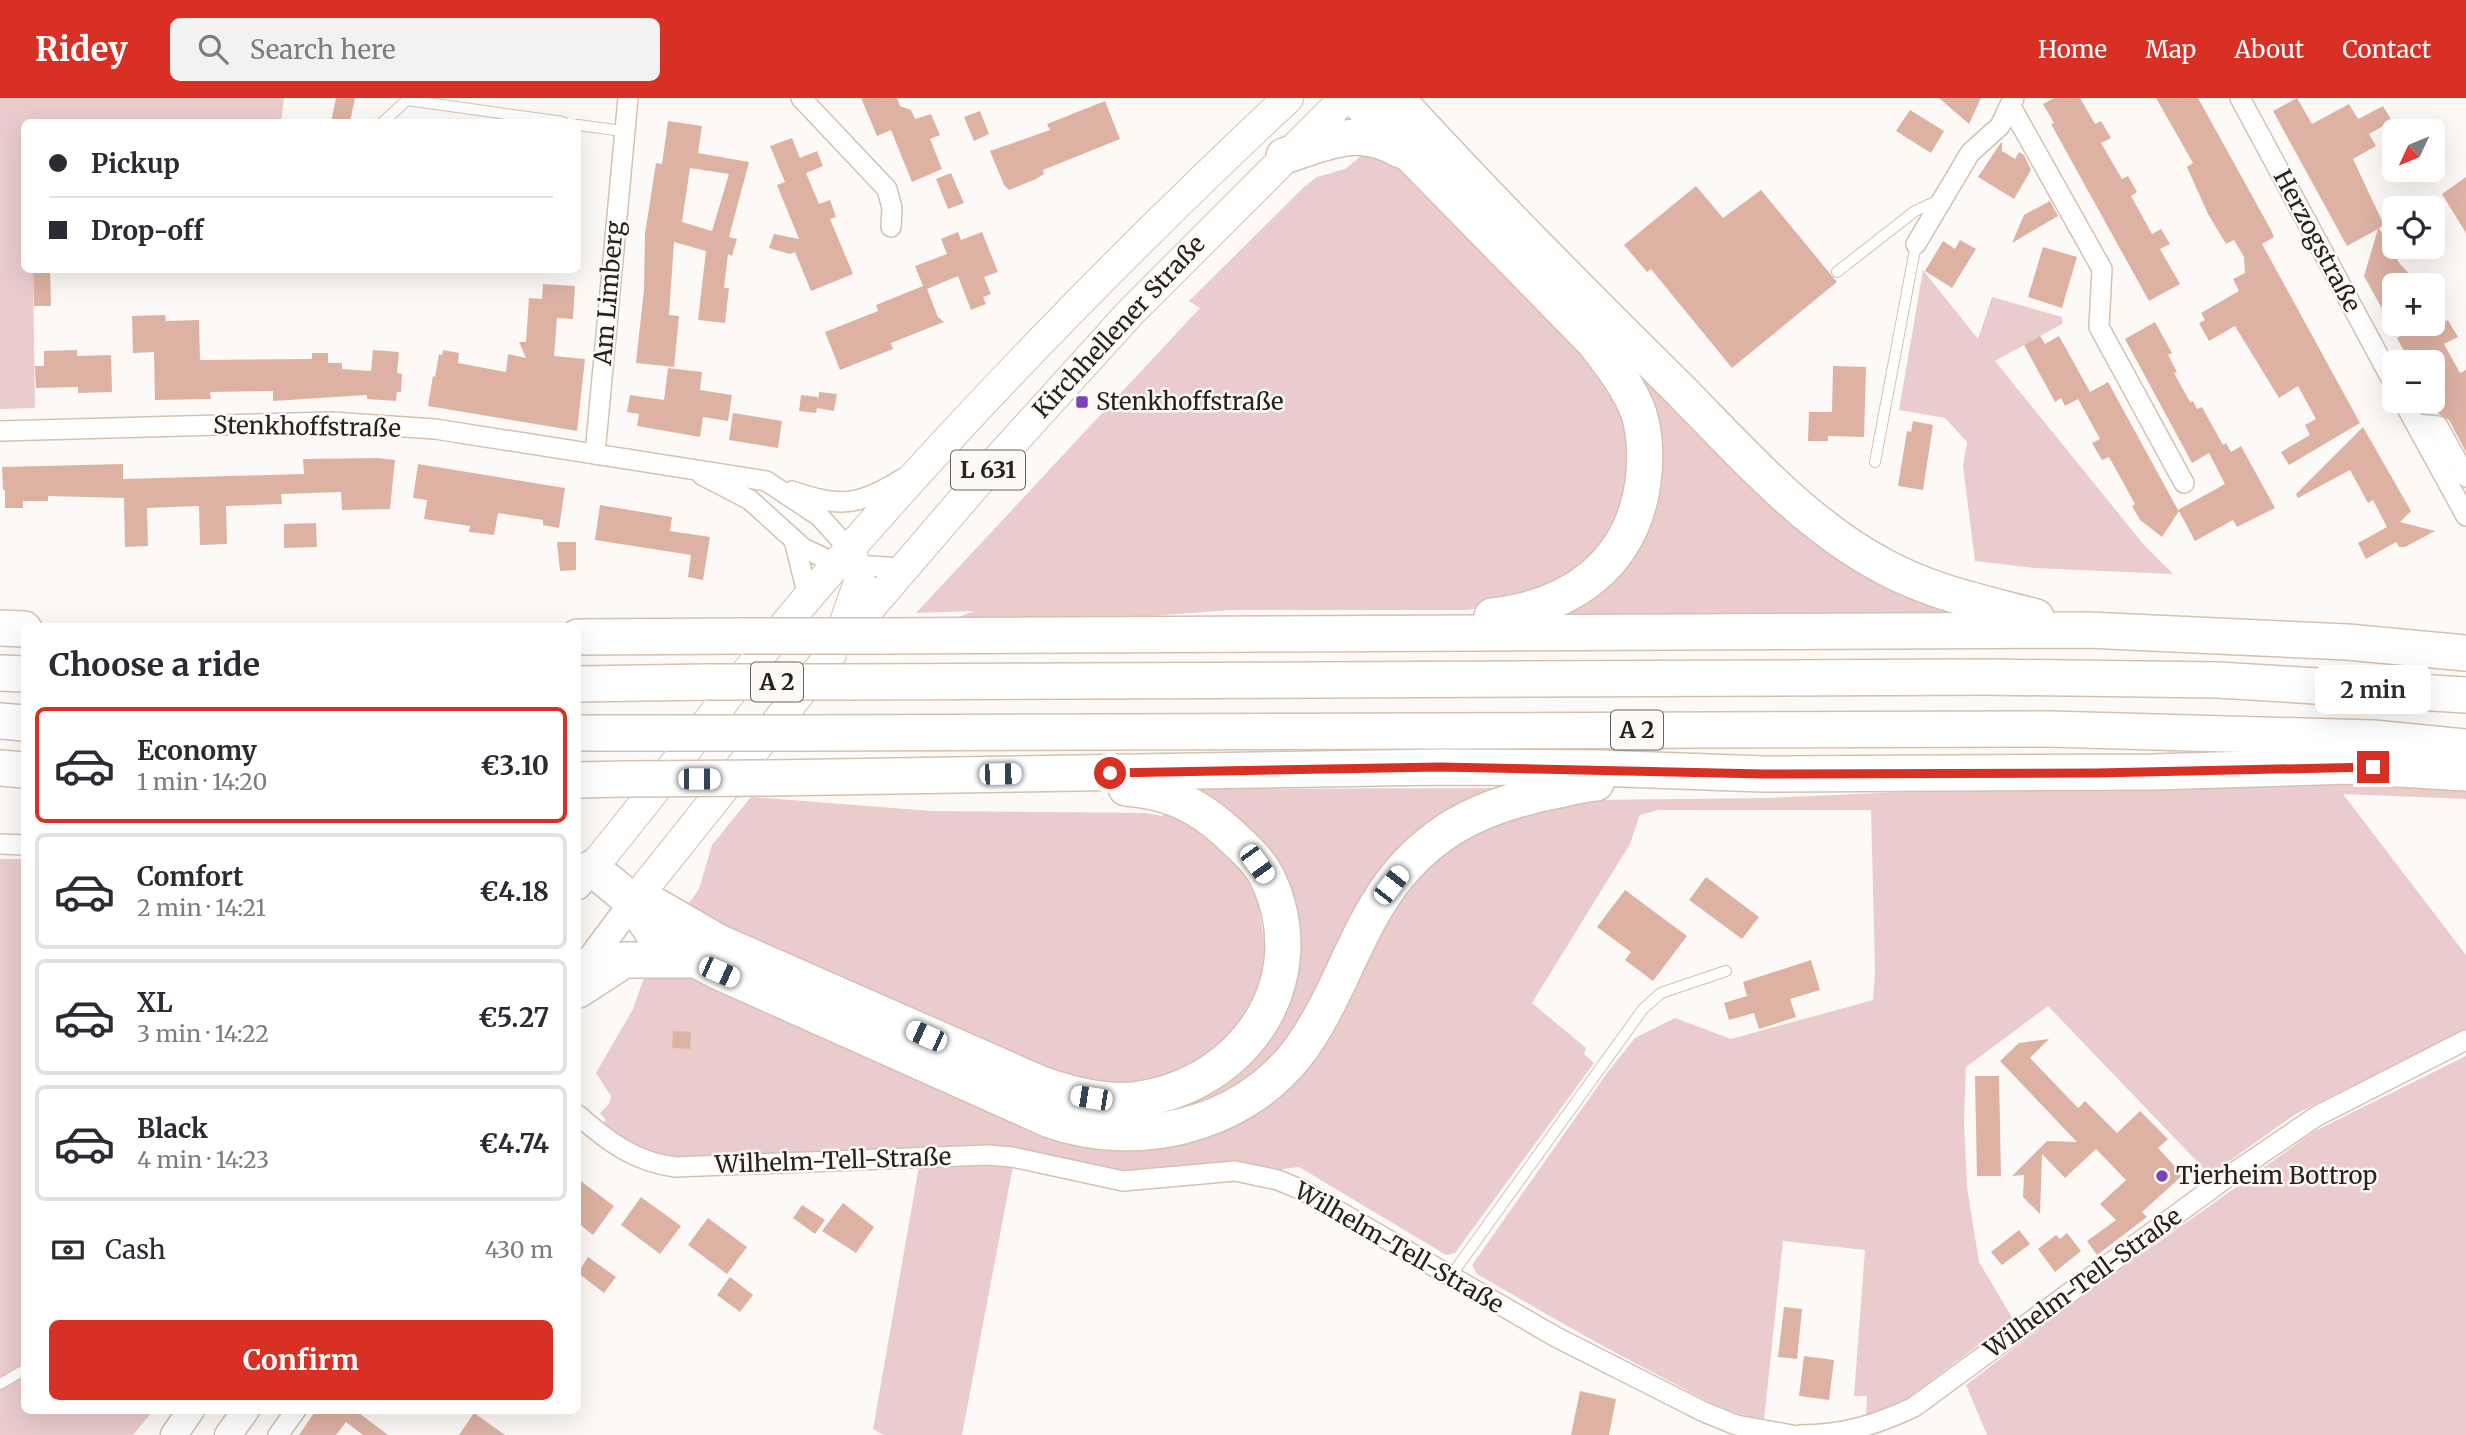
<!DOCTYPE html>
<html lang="en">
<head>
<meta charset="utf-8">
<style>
  body { margin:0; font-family:Merriweather,serif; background:#f2f2f3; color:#2b2b33; height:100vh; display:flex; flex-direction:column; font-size:26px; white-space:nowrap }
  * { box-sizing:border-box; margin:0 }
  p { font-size:23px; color:#7c7c81 }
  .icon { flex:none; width:38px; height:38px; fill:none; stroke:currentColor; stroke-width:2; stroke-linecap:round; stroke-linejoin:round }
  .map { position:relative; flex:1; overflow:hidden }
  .sheet { position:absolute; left:21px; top:525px; width:560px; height:791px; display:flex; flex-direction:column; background:#fff; border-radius:10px; box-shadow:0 7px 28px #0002 }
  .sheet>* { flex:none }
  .banner { position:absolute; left:21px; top:21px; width:560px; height:154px; border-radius:10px; box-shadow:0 7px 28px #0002; display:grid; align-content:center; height:154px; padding:0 28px; background:#fff }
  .needle { width:46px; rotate:226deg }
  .tools { position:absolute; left:2382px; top:21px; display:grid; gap:14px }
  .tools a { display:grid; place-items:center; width:63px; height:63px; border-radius:10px; background:#fff; box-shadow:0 7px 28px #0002; font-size:35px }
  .end { position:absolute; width:32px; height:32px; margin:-16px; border:9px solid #d93025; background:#fff; box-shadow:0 0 0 4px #fff }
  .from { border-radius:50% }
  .bubble { position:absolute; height:49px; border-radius:10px; background:#fff; box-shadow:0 7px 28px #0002; font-size:23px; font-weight:700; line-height:49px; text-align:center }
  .car { position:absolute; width:21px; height:42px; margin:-21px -10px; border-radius:9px; box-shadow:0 0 5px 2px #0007; background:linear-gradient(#fff 24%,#345 0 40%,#fff 0 76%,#345 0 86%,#fff 0) }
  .banner b { display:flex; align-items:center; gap:24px; height:66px; font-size:26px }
  .banner b+b { border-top:2px solid #e1e1e2 }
  .banner i { width:18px; height:18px; background:#2b2b33 }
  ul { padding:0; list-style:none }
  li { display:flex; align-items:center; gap:21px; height:116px; margin:0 14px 10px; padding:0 14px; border:4px solid #e1e1e2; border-radius:10px }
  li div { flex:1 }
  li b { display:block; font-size:26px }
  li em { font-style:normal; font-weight:700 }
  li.on { border-color:#d93025 }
  li>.icon { width:63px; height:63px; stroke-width:1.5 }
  h2 { padding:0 28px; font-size:32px; line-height:84px }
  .pay { display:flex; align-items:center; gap:18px; height:77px; padding:0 28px; font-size:26px }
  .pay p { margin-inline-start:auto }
  .cta { display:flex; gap:14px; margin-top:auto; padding:14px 28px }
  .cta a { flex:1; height:80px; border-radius:10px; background:#d93025; color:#fff; font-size:28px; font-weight:700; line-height:80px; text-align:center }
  header { display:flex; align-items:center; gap:42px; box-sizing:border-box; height:98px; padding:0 35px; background:#d93025; color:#fff }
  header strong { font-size:33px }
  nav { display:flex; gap:38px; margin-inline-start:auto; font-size:24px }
  .search { width:490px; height:63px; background:#f2f2f3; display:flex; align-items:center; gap:18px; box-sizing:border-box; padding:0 24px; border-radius:10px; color:#7c7c81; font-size:26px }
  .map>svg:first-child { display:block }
  .green { fill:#eacccc }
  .building { fill:#ddb2a3; fill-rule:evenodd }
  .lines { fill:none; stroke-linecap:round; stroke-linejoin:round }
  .service-casing { stroke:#d4c1b0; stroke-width:12 }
  .minor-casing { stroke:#d4c1b0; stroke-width:22 }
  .secondary-casing { stroke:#d4c1b0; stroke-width:29 }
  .primary-casing { stroke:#d4c1b0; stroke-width:32 }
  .motorway-casing { stroke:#d4c1b0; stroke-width:38 }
  .service { stroke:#fff; stroke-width:10 }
  .minor { stroke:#fff; stroke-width:19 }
  .secondary { stroke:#fff; stroke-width:26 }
  .primary { stroke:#fff; stroke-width:30 }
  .motorway { stroke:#fff; stroke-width:35 }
  .motorway-bridge-casing { stroke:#d4c1b0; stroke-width:38; stroke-linecap:butt }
  .motorway-bridge { stroke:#fff; stroke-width:35 }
  .route { stroke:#d93025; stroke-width:9 }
  .poi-dot { fill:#7b42b9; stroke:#fdf9f6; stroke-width:2.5 }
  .labels { text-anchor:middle; stroke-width:5; stroke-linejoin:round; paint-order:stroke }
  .shield { fill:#fdf9f6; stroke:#69625d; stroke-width:2 }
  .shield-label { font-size:23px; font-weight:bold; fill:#29221c }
  .street-label { font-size:24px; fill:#29221c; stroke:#fdf9f6 }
  .poi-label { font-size:24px; fill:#29221c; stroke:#fdf9f6; text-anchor:start }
</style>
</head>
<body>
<header>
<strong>Ridey</strong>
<div class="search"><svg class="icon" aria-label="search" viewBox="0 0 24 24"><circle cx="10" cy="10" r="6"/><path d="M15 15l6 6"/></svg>Search here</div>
<nav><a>Home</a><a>Map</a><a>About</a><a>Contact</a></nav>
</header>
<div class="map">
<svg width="2466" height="1337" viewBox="0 0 2466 1337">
  <rect width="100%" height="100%" fill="#fdf9f6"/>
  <g class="green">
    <path d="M0,0H284L281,24H24V172H33L35,310L0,311Z"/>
    <path d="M1403,21L1771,398L1977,517L1689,516L1541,523L1582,500L1654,335Z"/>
    <path d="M1370,51L1403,68L1580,244L1623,301L1632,396L1585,474L1491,509L1466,512H1231L1109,521L949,523L974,513L916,515L1200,210L1189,203L1304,89L1317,79L1345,71Z"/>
    <path d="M1923,172L1978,241L1992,199L2062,219V226L1995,263L2144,447L2173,476L2034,470L1975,463L1963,368L1967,344L1945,320L1899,312Z"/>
    <path d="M2466,685V701L2343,696L2466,857V931L2294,1017L2210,1077L2048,908L1966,969L1964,1023L1967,1089L1979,1164L2013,1221L1908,1300L1866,1318L1867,1298H1854L1865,1152L1783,1143L1764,1323C1726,1315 1690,1294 1656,1276C1595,1245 1536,1210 1477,1176L1472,1167L1607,975L1635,940L1675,920L1731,941L1873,902L1875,874L1871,712H1658L1640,717L1630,746L1532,905L1586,950L1584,956L1594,965L1455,1155L1446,1157L1431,1148L1299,1069L1282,1071V1076L1109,1072L1030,1053L996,1049L678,1062L642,1054L600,1027L606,1022L600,1015L609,1006L611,998L596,975L633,911L645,877L697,879L1012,1017L1233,1020L1378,825L1436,756L1522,713L1595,702L1768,700L2035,688Z"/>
    <path d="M1509,690L1481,705L1342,857L1270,970L1171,1021L1013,987L1211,989L1288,828L1188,691Z"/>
    <path d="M751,699L931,713L1145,715L1163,718V712L1198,728L1240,769L1258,802L1266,857L1259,895L1229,945L1146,990L1075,983L701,819L689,805L699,791L712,747Z"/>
    <path d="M0,761H24V1312L153,1313L133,1337H0Z"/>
    <path d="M2466,958V1337H1987L1966,1287L2080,1200L2315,1033Z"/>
    <path d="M919,1068H1013L962,1337H883L873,1331Z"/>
  </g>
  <g class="building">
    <path d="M336,0H355L350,24H331Z"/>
    <path d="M861,0H897L900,8L911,12L915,21L931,16L940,37L930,41L942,71L912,84L891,32L877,38Z"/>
    <path d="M1939,0H1981L1969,26Z"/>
    <path d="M2054,0H2080L2095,26L2101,23L2111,40L2101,45L2122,81L2128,78L2137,94L2131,98L2152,136L2161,131L2170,146L2160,151L2180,186L2149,203L2051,26L2054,25L2043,6Z"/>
    <path d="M2156,0H2198L2271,132L2274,139L2262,146L2360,325L2289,367L2281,354L2310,337L2305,327L2316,321L2298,288L2279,300L2235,228L2209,243L2199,225L2205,222L2201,215L2239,193L2233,181L2245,175L2244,159L2234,142L2226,146L2208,116L2187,69L2193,65Z"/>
    <path d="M2297,0L2312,26L2349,6L2358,21L2383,8L2392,23L2369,36L2376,48L2353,61L2384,127L2379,130L2400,166L2420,187H2394V232L2364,178L2378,131L2347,148L2273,13Z"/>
    <path d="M1105,3L1120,41L1043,72L1044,76L1036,81L1009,92L1004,87L990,53L1050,32L1047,26Z"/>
    <path d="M1910,12L1944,33L1931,55L1896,33Z"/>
    <path d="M980,13L989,36L974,43L964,19Z"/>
    <path d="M668,23L702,28L698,55L749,64L729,139L737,141L732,158L728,156L724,190H729L725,225L698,222L706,153L674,144L669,217L679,218L674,269L636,265L644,191L645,136L656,65L662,66ZM690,70L729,76L712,133L682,124Z"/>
    <path d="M792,40L800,60L817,53L823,68L806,75L819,106L830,102L836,119L830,121L853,176L811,193L795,154L790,156L769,150L774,136L799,141L777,87L785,84L770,48Z"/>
    <path d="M2002,43V53L2015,61L2019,54L2024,57L2031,72L2014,101L1978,79Z"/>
    <path d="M951,75L964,105L948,111L936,81Z"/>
    <path d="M2466,79V135L2442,96Z"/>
    <path d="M1696,88L1723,120L1761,92L1837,184L1732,270L1651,171L1647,174L1624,147Z"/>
    <path d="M2050,103L2058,118L2012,145L2024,117Z"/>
    <path d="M958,134L961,142L982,134L998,174L984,179L991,196L983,199L986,206L971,212L958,178L927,191L938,219L944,224L891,245L893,251L840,272L825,234L878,213L876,207L923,188L915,168L947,156L941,141Z"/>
    <path d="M1960,142L1976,151L1952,190L1925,173L1943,143L1955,151Z"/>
    <path d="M2043,149L2077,159L2062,210L2028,199Z"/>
    <path d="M33,172H50L51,208H34Z"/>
    <path d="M543,186L575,188L573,221L557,220L554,258L585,261L577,333L428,308L433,278L435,279L439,256L442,257L443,252L459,255L458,265L506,274L508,256L526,260L519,244H526L529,200L542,201Z"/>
    <path d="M165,217L166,223L199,222L200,262L312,261V255H328V265H342V271L371,273L373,252L399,254L397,275L402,276L401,294H397L396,303L367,301V297L273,303V293L210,294L211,301L155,302L154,254L133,255L132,218Z"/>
    <path d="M2448,222L2458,239L2444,246L2460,275L2466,272V354L2449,322L2439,316L2432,304V252L2410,264L2397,240L2422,226L2432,225L2436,228Z"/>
    <path d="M2155,224L2172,255L2168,257L2177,274L2174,275L2190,304L2193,303L2197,311L2202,309L2223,347L2226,345L2231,354L2241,348L2275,410L2237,429L2233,422L2195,443L2179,413L2162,439L2140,422L2132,408L2135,406L2109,359L2102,362L2092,345L2100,341L2078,301L2065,308L2061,300L2055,304L2024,247L2040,238L2045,246L2059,238L2090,294L2108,284L2178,412L2225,386L2209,355L2192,365L2125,241Z"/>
    <path d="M77,252V258L111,257L112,294L78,295V289L36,290L35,268H44V253Z"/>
    <path d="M1833,268L1866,269L1864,339L1828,338V343H1808L1809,314H1832Z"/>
    <path d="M668,270L702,274L700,292L732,297L728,323L703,319L700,339L637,328L639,316L627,314L630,297L664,302Z"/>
    <path d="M819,294L837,296L834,313L817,310L816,315L799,313L801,297L818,299V305Z"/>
    <path d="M733,315L782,323L778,350L729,342Z"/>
    <path d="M1913,323L1933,327L1923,392L1898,388L1907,333L1911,334Z"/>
    <path d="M2363,329L2411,413L2400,424L2435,433L2405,449H2399L2396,444L2366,461L2358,445L2387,429L2373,402L2368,405L2350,372L2298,400L2296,396Z"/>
    <path d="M377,360L395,362L390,411L342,412L341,394L281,396L282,406L226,408L227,446L200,447L199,408L147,410L148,448L125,449L124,400L48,398V403H23V410H5V392H3L2,369L123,366V381L304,376L303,361Z"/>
    <path d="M418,366L565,390L559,430L543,427V422L498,415L494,437L469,434L470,428L424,421L427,402L413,400Z"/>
    <path d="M600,407L672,419L670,433L710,439L703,482L688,479L691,457L595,442Z"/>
    <path d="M316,425L317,449L284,450V426Z"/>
    <path d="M557,444H576V472L560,473Z"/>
    <path d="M1706,779L1759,819L1742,841L1689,802Z"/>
    <path d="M1625,792L1687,838L1653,883L1625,862L1631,854L1597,829Z"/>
    <path d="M1811,862L1820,892L1790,901L1796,919L1759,931L1754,915L1729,922L1724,905L1747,898L1743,884Z"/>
    <path d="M673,933L691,934L690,951L672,950Z"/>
    <path d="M2049,941L2030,960L2078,1010L2085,1003L2117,1035L2140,1013L2168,1041L2158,1050L2183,1077L2142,1114L2147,1119L2097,1157L2087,1143L2116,1122L2100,1106L2126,1082L2096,1051L2065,1080L2042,1056L2040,1116L2023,1099L2024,1077L2012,1078L2047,1043L2077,1044L2000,963L2019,945Z"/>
    <path d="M1975,978H1999L2001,1078H1977Z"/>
    <path d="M578,1081L614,1108L593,1137L578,1125Z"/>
    <path d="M641,1099L681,1128L660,1156L621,1127Z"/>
    <path d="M843,1105L874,1129L856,1155L822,1133Z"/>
    <path d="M802,1107L825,1122L815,1136L793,1120Z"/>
    <path d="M708,1120L747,1149L727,1176L688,1147Z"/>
    <path d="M2019,1132L2030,1146L2002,1167L1991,1154Z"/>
    <path d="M2067,1135L2081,1153L2055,1174L2038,1151L2056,1137L2060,1141Z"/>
    <path d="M588,1159L616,1179L604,1195L578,1175Z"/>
    <path d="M730,1179L753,1197L740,1214L717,1197Z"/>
    <path d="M1784,1209L1802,1211L1797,1261L1778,1259Z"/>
    <path d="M1804,1258L1834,1262L1829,1302L1799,1298Z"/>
    <path d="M1580,1293L1616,1301L1609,1337H1571Z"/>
    <path d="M316,1312H355L388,1337H363L346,1324L336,1337H299Z"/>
    <path d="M474,1315L505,1337H459Z"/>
  </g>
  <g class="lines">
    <defs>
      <g id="service">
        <path d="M383,24L407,2L563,24"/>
        <path d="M578,27L623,33"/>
        <path d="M1837,174L1915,113L1937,103"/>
        <path d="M1875,364L1916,146"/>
        <path d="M1450,1179L1643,911L1661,895L1726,873"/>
        <path d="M0,1286L24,1272"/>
      </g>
      <g id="minor">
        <path d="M801,0L887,91L892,110L891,129"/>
        <path d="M2014,0L2010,7L2102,171L2099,229L2184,385"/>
        <path d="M2240,0L2394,286"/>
        <path d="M1916,146L1970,55L2000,28L2010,7"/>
        <path d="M2403,303L2466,418"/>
        <path d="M2416,326L2438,328L2466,379"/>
        <path d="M0,333L331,324L435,331L766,383L819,418L850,452"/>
        <path d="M595,356L628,0"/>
        <path d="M702,377L750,402L803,450L837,466L903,470"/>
        <path d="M792,393C839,410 859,408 902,381"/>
        <path d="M794,442L808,499"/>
        <path d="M0,746L24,747"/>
        <path d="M578,1017C607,1043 635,1064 675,1069L987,1057L1012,1059L1123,1083L1235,1073L1278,1082L1302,1092L1556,1239L1702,1313L1736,1327L1792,1337"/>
        <path d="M278,1337L296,1312"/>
        <path d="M1800,1337C1843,1337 1876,1327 1914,1309L2233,1075L2317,1018L2466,942"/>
      </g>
      <g id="secondary">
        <path d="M578,788L592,770"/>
        <path d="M578,878L633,804"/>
        <path d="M174,1337L191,1312"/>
        <path d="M228,1337L246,1312"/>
      </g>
      <g id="primary">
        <path d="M844,527L860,481L850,452"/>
        <path d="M850,533L997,362L1130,215L1345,0"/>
        <path d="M592,770C666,681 734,586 809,498C958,323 1121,157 1288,0"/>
        <path d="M633,804L831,556"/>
      </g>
      <g id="motorway">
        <path d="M1355,0L1594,244C1611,266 1630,290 1639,316C1646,339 1646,361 1643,385C1631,467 1571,509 1492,518"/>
        <path d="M1396,0C1488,101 1584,197 1681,293C1743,356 1806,428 1885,469C1933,495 1984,505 2036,519"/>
        <path d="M1284,58C1327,44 1358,27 1400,52"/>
        <path d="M0,530L24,531"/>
        <path d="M884,538L2087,532L2347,544L2466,555"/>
        <path d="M578,539L743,538"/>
        <path d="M0,575L24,576"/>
        <path d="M848,584L1985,579L2218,582L2466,597"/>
        <path d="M578,586L706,584"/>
        <path d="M0,623L24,625"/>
        <path d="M578,635H666"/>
        <path d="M807,635L2049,631L2373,640L2466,649"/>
        <path d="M0,670L24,672"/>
        <path d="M770,680L1440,669L1596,670L1764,676L2153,674L2349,668L2466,675"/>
        <path d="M578,682L627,681"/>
        <path d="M592,770L633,804L653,835L665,845L719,874L1050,1022C1136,1052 1239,1029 1296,957C1339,902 1354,830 1399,776C1440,727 1488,707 1549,694C1565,691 1581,686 1596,685"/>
        <path d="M633,804L658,809L718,844L1041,986C1073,997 1106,1006 1140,1001C1245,985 1315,883 1268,781C1259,762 1241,747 1226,733C1195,705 1166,693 1126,690"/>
        <path d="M578,892L624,862H691"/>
      </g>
    </defs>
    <use href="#service" class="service-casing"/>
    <use href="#minor" class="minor-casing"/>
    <use href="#secondary" class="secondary-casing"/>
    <use href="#primary" class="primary-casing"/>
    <use href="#motorway" class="motorway-casing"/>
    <use href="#service" class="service"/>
    <use href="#minor" class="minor"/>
    <use href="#secondary" class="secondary"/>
    <use href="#primary" class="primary"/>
    <use href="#motorway" class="motorway"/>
    <defs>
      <g id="motorway-bridge">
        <path d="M743,538H884"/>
        <path d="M706,584H848"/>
        <path d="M666,635H807"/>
        <path d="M627,681L770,680"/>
      </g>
    </defs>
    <use href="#motorway-bridge" class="motorway-bridge-casing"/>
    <use href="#motorway-bridge" class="motorway-bridge"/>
  </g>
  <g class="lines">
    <path class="route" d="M1110,675L1440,669L1764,676L2097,675L2373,669"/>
  </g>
  <g class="poi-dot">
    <rect x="1075" y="297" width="14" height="14" rx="3.5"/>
    <circle cx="2162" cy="1078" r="7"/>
  </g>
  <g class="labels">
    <g class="shield">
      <rect x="951" y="352.5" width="74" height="39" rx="5"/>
      <rect x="751" y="564.5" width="52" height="39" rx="5"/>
      <rect x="1611" y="612.5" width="52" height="39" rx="5"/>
    </g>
    <g class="shield-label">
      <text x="988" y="380">L 631</text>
      <text x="777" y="592">A 2</text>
      <text x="1637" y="640">A 2</text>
    </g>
    <g class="street-label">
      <text transform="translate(2317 143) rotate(62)" y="8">Herzogstraße</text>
      <text transform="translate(609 195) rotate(-85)" y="8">Am Limberg</text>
      <text transform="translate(1119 229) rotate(-47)" y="8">Kirchhellener Straße</text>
      <text transform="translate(307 329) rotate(1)" y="8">Stenkhoffstraße</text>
      <text transform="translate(833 1063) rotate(-2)" y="8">Wilhelm-Tell-Straße</text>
      <text transform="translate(1399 1150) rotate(30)" y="8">Wilhelm-Tell-Straße</text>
      <text transform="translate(2083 1185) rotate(-36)" y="8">Wilhelm-Tell-Straße</text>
    </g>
    <g class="poi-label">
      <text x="1096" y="312">Stenkhoffstraße</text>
      <text x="2176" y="1086">Tierheim Bottrop</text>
    </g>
  </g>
</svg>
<div class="tools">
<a><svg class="needle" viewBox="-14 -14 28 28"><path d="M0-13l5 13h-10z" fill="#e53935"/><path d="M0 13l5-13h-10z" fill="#7c7c81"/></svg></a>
<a><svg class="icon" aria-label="locate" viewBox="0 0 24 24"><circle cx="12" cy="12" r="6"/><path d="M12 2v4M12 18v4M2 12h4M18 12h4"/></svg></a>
<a>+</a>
<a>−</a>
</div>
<i class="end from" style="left:1110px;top:675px"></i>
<i class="end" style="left:2373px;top:669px"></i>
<div class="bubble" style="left:2315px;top:567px;width:116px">2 min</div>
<i class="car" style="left:1000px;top:676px;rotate:89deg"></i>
<i class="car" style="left:699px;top:681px;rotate:90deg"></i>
<i class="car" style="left:1257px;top:766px;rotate:144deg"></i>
<i class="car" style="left:1391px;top:787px;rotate:38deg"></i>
<i class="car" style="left:719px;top:874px;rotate:114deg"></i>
<i class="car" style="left:926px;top:938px;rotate:294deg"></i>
<i class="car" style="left:1091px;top:1000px;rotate:279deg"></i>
<div class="banner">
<b><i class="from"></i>Pickup</b>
<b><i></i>Drop-off</b>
</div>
<section class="sheet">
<h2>Choose a ride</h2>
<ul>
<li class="on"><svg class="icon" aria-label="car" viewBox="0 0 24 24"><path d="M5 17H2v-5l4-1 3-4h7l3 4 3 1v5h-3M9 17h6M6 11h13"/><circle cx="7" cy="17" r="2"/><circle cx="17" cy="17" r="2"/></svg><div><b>Economy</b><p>1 min · 14:20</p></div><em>€3.10</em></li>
<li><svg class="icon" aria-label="car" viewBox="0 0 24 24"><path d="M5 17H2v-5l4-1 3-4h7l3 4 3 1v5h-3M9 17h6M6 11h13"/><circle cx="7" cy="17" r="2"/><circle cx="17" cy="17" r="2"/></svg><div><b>Comfort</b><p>2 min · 14:21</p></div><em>€4.18</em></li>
<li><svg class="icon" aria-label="car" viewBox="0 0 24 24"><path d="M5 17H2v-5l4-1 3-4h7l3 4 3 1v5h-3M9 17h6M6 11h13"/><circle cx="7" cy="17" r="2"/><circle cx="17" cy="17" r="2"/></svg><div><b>XL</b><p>3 min · 14:22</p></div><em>€5.27</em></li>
<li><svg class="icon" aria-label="car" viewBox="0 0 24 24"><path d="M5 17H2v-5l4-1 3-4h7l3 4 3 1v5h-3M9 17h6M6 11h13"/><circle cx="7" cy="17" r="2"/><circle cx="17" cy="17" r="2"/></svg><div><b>Black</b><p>4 min · 14:23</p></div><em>€4.74</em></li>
</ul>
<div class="pay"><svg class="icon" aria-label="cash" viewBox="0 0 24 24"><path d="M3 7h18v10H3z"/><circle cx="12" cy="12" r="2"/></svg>Cash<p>430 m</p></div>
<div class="cta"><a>Confirm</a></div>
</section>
</div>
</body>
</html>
